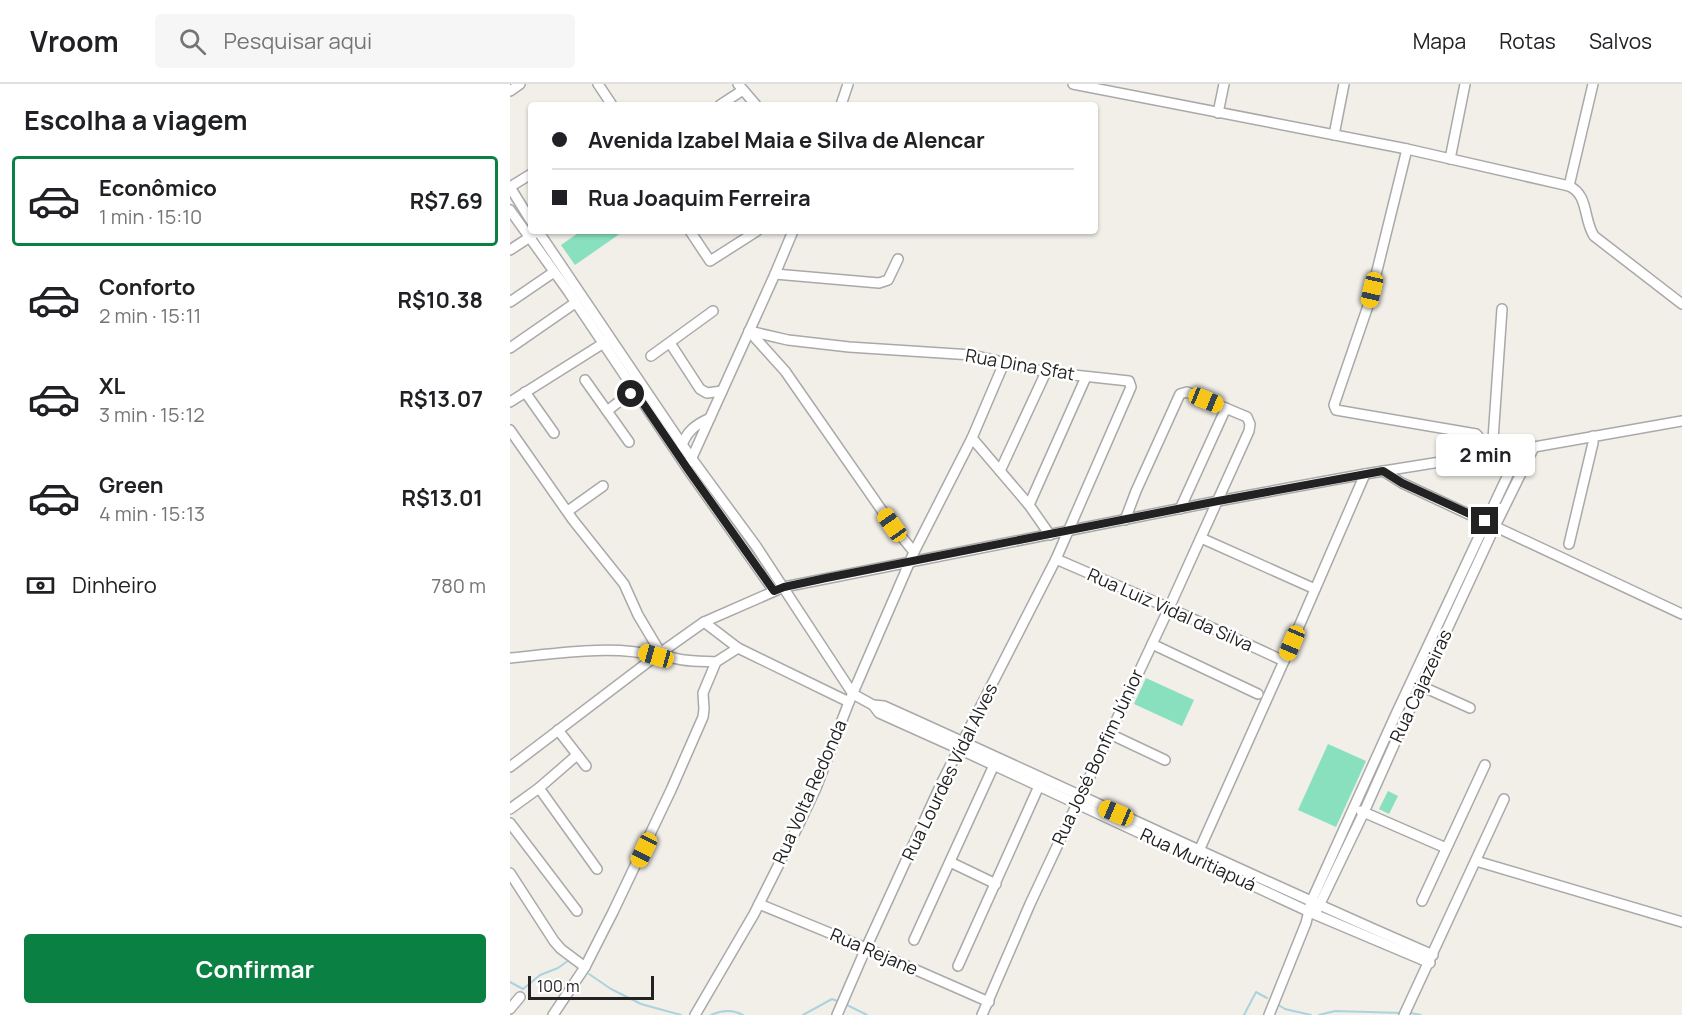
<!DOCTYPE html>
<html lang="pt">
<head>
<meta charset="utf-8">
<style>
  body { margin:0; font-family:Manrope,sans-serif; background:#f6f6f6; color:#202124; height:100vh; display:flex; flex-direction:column; font-size:22px; white-space:nowrap }
  * { box-sizing:border-box; margin:0 }
  p { font-size:20px; color:#757577 }
  .icon { flex:none; width:33px; height:33px; fill:none; stroke:currentColor; stroke-width:2; stroke-linecap:round; stroke-linejoin:round }
  .map { position:relative; flex:1; overflow:hidden }
  .details { display:flex; flex-direction:column; background:#fff; width:510px }
  .details>* { flex:none }
  .banner { position:absolute; left:18px; top:18px; width:570px; height:132px; border-radius:6px; box-shadow:0 2px 4px #0004; display:grid; align-content:center; height:132px; padding:0 24px; background:#fff }
  .scale { position:absolute; left:18px; bottom:15px; width:126px; box-sizing:border-box; padding-left:6px; border:3px solid #222; border-top:0; font-size:16px; line-height:21px; white-space:nowrap; color:#222; -webkit-text-stroke:4px #fff; paint-order:stroke }
  .end { position:absolute; width:27px; height:27px; margin:-14px; border:8px solid #222; background:#fff; box-shadow:0 0 0 3px #fff }
  .from { border-radius:50% }
  .bubble { position:absolute; height:42px; border-radius:6px; background:#fff; box-shadow:0 2px 4px #0004; font-size:20px; font-weight:700; line-height:42px; text-align:center }
  .car { position:absolute; width:18px; height:36px; margin:-18px -9px; border-radius:8px; box-shadow:0 0 4px 2px #0007; background:linear-gradient(#f5c518 24%,#345 0 40%,#f5c518 0 76%,#345 0 86%,#f5c518 0) }
  .banner b { display:flex; align-items:center; gap:21px; height:57px; font-size:22px }
  .banner b+b { border-top:2px solid #e0e0e0 }
  .banner i { width:15px; height:15px; background:#202124 }
  ul { padding:0; list-style:none }
  li { display:flex; align-items:center; gap:18px; height:90px; margin:0 12px 9px; padding:0 12px; border:3px solid transparent; border-radius:6px }
  li div { flex:1 }
  li b { display:block; font-size:22px }
  li em { font-style:normal; font-weight:700 }
  li.on { border-color:#0b8043 }
  li>.icon { width:54px; height:54px; stroke-width:1.5 }
  h2 { padding:0 24px; font-size:27px; line-height:72px }
  .pay { display:flex; align-items:center; gap:15px; height:66px; padding:0 24px; font-size:22px }
  .pay p { margin-inline-start:auto }
  .cta { display:flex; gap:12px; margin-top:auto; padding:12px 24px }
  .cta a { flex:1; height:69px; border-radius:6px; background:#0b8043; color:#fff; font-size:24px; font-weight:700; line-height:69px; text-align:center }
  header { display:flex; align-items:center; gap:36px; box-sizing:border-box; height:84px; padding:0 30px; background:#fff; border-bottom:2px solid #e0e0e0 }
  header strong { font-size:28px }
  nav { display:flex; gap:33px; margin-inline-start:auto; font-size:21px }
  .search { width:420px; height:54px; background:#f6f6f6; display:flex; align-items:center; gap:15px; box-sizing:border-box; padding:0 21px; border-radius:6px; color:#757577; font-size:22px }
  main { display:flex; flex:1; min-height:0 }
  .map>svg:first-child { display:block }
  .pitch { fill:#88e0be }
  .lines { fill:none; stroke-linecap:round; stroke-linejoin:round }
  .stream { stroke:#aad3df; stroke-width:2 }
  .minor-casing { stroke:#a9a9a9; stroke-width:12 }
  .minor { stroke:#fff; stroke-width:9 }
  .route { stroke:#222; stroke-width:8 }
  .labels { text-anchor:middle; stroke-width:5; stroke-linejoin:round; paint-order:stroke }
  .street-label { font-size:18px; fill:#222; stroke:#fff }
</style>
</head>
<body>
<header>
<strong>Vroom</strong>
<div class="search"><svg class="icon" aria-label="search" viewBox="0 0 24 24"><circle cx="10" cy="10" r="6"/><path d="M15 15l6 6"/></svg>Pesquisar aqui</div>
<nav><a>Mapa</a><a>Rotas</a><a>Salvos</a></nav>
</header>
<main>
<section class="details">
<h2>Escolha a viagem</h2>
<ul>
<li class="on"><svg class="icon" aria-label="car" viewBox="0 0 24 24"><path d="M5 17H2v-5l4-1 3-4h7l3 4 3 1v5h-3M9 17h6M6 11h13"/><circle cx="7" cy="17" r="2"/><circle cx="17" cy="17" r="2"/></svg><div><b>Econômico</b><p>1 min · 15:10</p></div><em>R$7.69</em></li>
<li><svg class="icon" aria-label="car" viewBox="0 0 24 24"><path d="M5 17H2v-5l4-1 3-4h7l3 4 3 1v5h-3M9 17h6M6 11h13"/><circle cx="7" cy="17" r="2"/><circle cx="17" cy="17" r="2"/></svg><div><b>Conforto</b><p>2 min · 15:11</p></div><em>R$10.38</em></li>
<li><svg class="icon" aria-label="car" viewBox="0 0 24 24"><path d="M5 17H2v-5l4-1 3-4h7l3 4 3 1v5h-3M9 17h6M6 11h13"/><circle cx="7" cy="17" r="2"/><circle cx="17" cy="17" r="2"/></svg><div><b>XL</b><p>3 min · 15:12</p></div><em>R$13.07</em></li>
<li><svg class="icon" aria-label="car" viewBox="0 0 24 24"><path d="M5 17H2v-5l4-1 3-4h7l3 4 3 1v5h-3M9 17h6M6 11h13"/><circle cx="7" cy="17" r="2"/><circle cx="17" cy="17" r="2"/></svg><div><b>Green</b><p>4 min · 15:13</p></div><em>R$13.01</em></li>
</ul>
<div class="pay"><svg class="icon" aria-label="cash" viewBox="0 0 24 24"><path d="M3 7h18v10H3z"/><circle cx="12" cy="12" r="2"/></svg>Dinheiro<p>780 m</p></div>
<div class="cta"><a>Confirmar</a></div>
</section>
<div class="map">
<svg width="1172" height="931" viewBox="0 0 1172 931">
  <rect width="100%" height="100%" fill="#f2efe9"/>
  <g class="pitch">
    <path d="M71,147H110L111,149L65,181L51,161Z"/>
    <path d="M636,594L684,616L672,642L624,620Z"/>
    <path d="M818,660L856,677L826,743L788,726Z"/>
    <path d="M878,707L888,712L879,730L869,725Z"/>
  </g>
  <g class="lines">
    <g class="stream">
      <path d="M79,890L101,905L131,920L171,931"/>
      <path d="M0,898L13,905L30,891L48,884L59,876"/>
      <path d="M335,920L357,931"/>
      <path d="M767,920L775,925L801,931"/>
      <path d="M901,929L911,931"/>
      <path d="M201,931C212,926 222,925 233,931"/>
      <path d="M293,931L322,915L330,918"/>
      <path d="M734,931L746,908L757,914"/>
      <path d="M809,931L825,927L892,929"/>
    </g>
    <defs>
      <g id="minor">
        <path d="M88,0L102,21"/>
        <path d="M228,0L246,21"/>
        <path d="M563,0L897,65L1059,102C1079,111 1073,135 1084,152L1172,220"/>
        <path d="M0,7L10,0"/>
        <path d="M210,21L233,6"/>
        <path d="M331,21L338,0"/>
        <path d="M708,29L714,0"/>
        <path d="M824,51L834,0"/>
        <path d="M897,65L859,219L824,321L826,326L966,350L968,352L967,360L971,371"/>
        <path d="M940,75L955,0"/>
        <path d="M1059,102L1083,0"/>
        <path d="M0,103L21,137"/>
        <path d="M0,103L21,90"/>
        <path d="M0,126L58,207L177,384L264,507"/>
        <path d="M28,147L182,375L246,462L343,610L363,621L374,622C557,704 738,791 923,871"/>
        <path d="M180,147L200,177L247,147"/>
        <path d="M0,166L23,151"/>
        <path d="M265,190L369,199L378,196L388,175"/>
        <path d="M0,218L44,188"/>
        <path d="M239,247L278,256L339,263L462,271L536,288L619,297L621,303L546,475L432,698L356,864L327,931"/>
        <path d="M239,247L275,287L382,441L404,468"/>
        <path d="M160,259L190,305L197,309L212,307"/>
        <path d="M0,264L65,219"/>
        <path d="M141,272L203,227"/>
        <path d="M75,296L119,358"/>
        <path d="M15,308L44,349"/>
        <path d="M0,318L97,257"/>
        <path d="M97,327L124,306"/>
        <path d="M0,346L63,436L114,500L128,531L150,568C164,578 189,577 206,578"/>
        <path d="M462,354L519,421L540,451"/>
        <path d="M171,363C177,347 185,341 200,334"/>
        <path d="M982,370L992,225"/>
        <path d="M180,378L265,190L283,147"/>
        <path d="M490,387L536,288"/>
        <path d="M873,387L892,399L1172,530"/>
        <path d="M519,421L576,293"/>
        <path d="M670,425L716,324"/>
        <path d="M58,427L93,402"/>
        <path d="M691,454L805,505"/>
        <path d="M1059,460L1083,359V352"/>
        <path d="M546,475L659,524L774,577"/>
        <path d="M194,538L228,564L339,618"/>
        <path d="M642,560L748,610"/>
        <path d="M0,574C43,570 104,560 146,572"/>
        <path d="M911,602L960,624"/>
        <path d="M363,621L369,629L449,665L804,830L920,879"/>
        <path d="M48,646L76,682"/>
        <path d="M600,650L655,676"/>
        <path d="M0,683L146,572L194,538L274,503L708,417L855,390L1024,363L1172,337"/>
        <path d="M29,704L87,785"/>
        <path d="M0,725L29,704L67,671"/>
        <path d="M851,727L936,764"/>
        <path d="M0,739L67,827"/>
        <path d="M688,769L774,577L855,390"/>
        <path d="M966,777L1172,838"/>
        <path d="M440,778L486,800"/>
        <path d="M0,789L44,857L51,865L75,883"/>
        <path d="M912,817L975,681"/>
        <path d="M249,820L356,864L479,918"/>
        <path d="M807,826L854,728L896,634L985,442L1024,363"/>
        <path d="M404,856L484,681"/>
        <path d="M448,882L529,702"/>
        <path d="M0,925L10,913"/>
        <path d="M43,931L75,883L103,828L161,706L193,633L194,625L193,609L206,578L228,564"/>
        <path d="M185,931L244,830L290,738L306,704L339,618L404,468L462,354L494,279"/>
        <path d="M472,931L520,820L659,524L739,347L740,340L737,333L677,308L670,310L626,407L615,436"/>
        <path d="M759,931L796,839L801,818L886,630L1010,365"/>
        <path d="M894,931L994,715"/>
      </g>
    </defs>
    <use href="#minor" class="minor-casing"/>
    <use href="#minor" class="minor"/>
  </g>
  <g class="lines">
    <path class="route" d="M121,310L124,306L177,384L264,507L274,503L316,494L708,417L873,387L892,399L975,437"/>
  </g>
  <g class="labels">
    <g class="street-label">
      <text transform="translate(510 281) rotate(10)" y="6">Rua Dina Sfat</text>
      <text transform="translate(660 526) rotate(24)" y="6">Rua Luiz Vidal da Silva</text>
      <text transform="translate(911 602) rotate(-65)" y="6">Rua Cajazeiras</text>
      <text transform="translate(588 673) rotate(-65)" y="6">Rua José Bonfim Júnior</text>
      <text transform="translate(440 688) rotate(-64)" y="6">Rua Lourdes Vídal Alves</text>
      <text transform="translate(300 708) rotate(-66)" y="6">Rua Volta Redonda</text>
      <text transform="translate(688 776) rotate(25)" y="6">Rua Muritiapuá</text>
      <text transform="translate(364 868) rotate(23)" y="6">Rua Rejane</text>
    </g>
  </g>
</svg>
<div class="scale">100 m</div>
<i class="end from" style="left:121px;top:310px"></i>
<i class="end" style="left:975px;top:437px"></i>
<div class="bubble" style="left:926px;top:350px;width:99px">2 min</div>
<i class="car" style="left:862px;top:206px;rotate:193deg"></i>
<i class="car" style="left:696px;top:316px;rotate:112deg"></i>
<i class="car" style="left:382px;top:441px;rotate:325deg"></i>
<i class="car" style="left:782px;top:559px;rotate:203deg"></i>
<i class="car" style="left:146px;top:572px;rotate:286deg"></i>
<i class="car" style="left:606px;top:729px;rotate:293deg"></i>
<i class="car" style="left:134px;top:766px;rotate:206deg"></i>
<div class="banner">
<b><i class="from"></i>Avenida Izabel Maia e Silva de Alencar</b>
<b><i></i>Rua Joaquim Ferreira</b>
</div>
</div>
</main>
</body>
</html>
